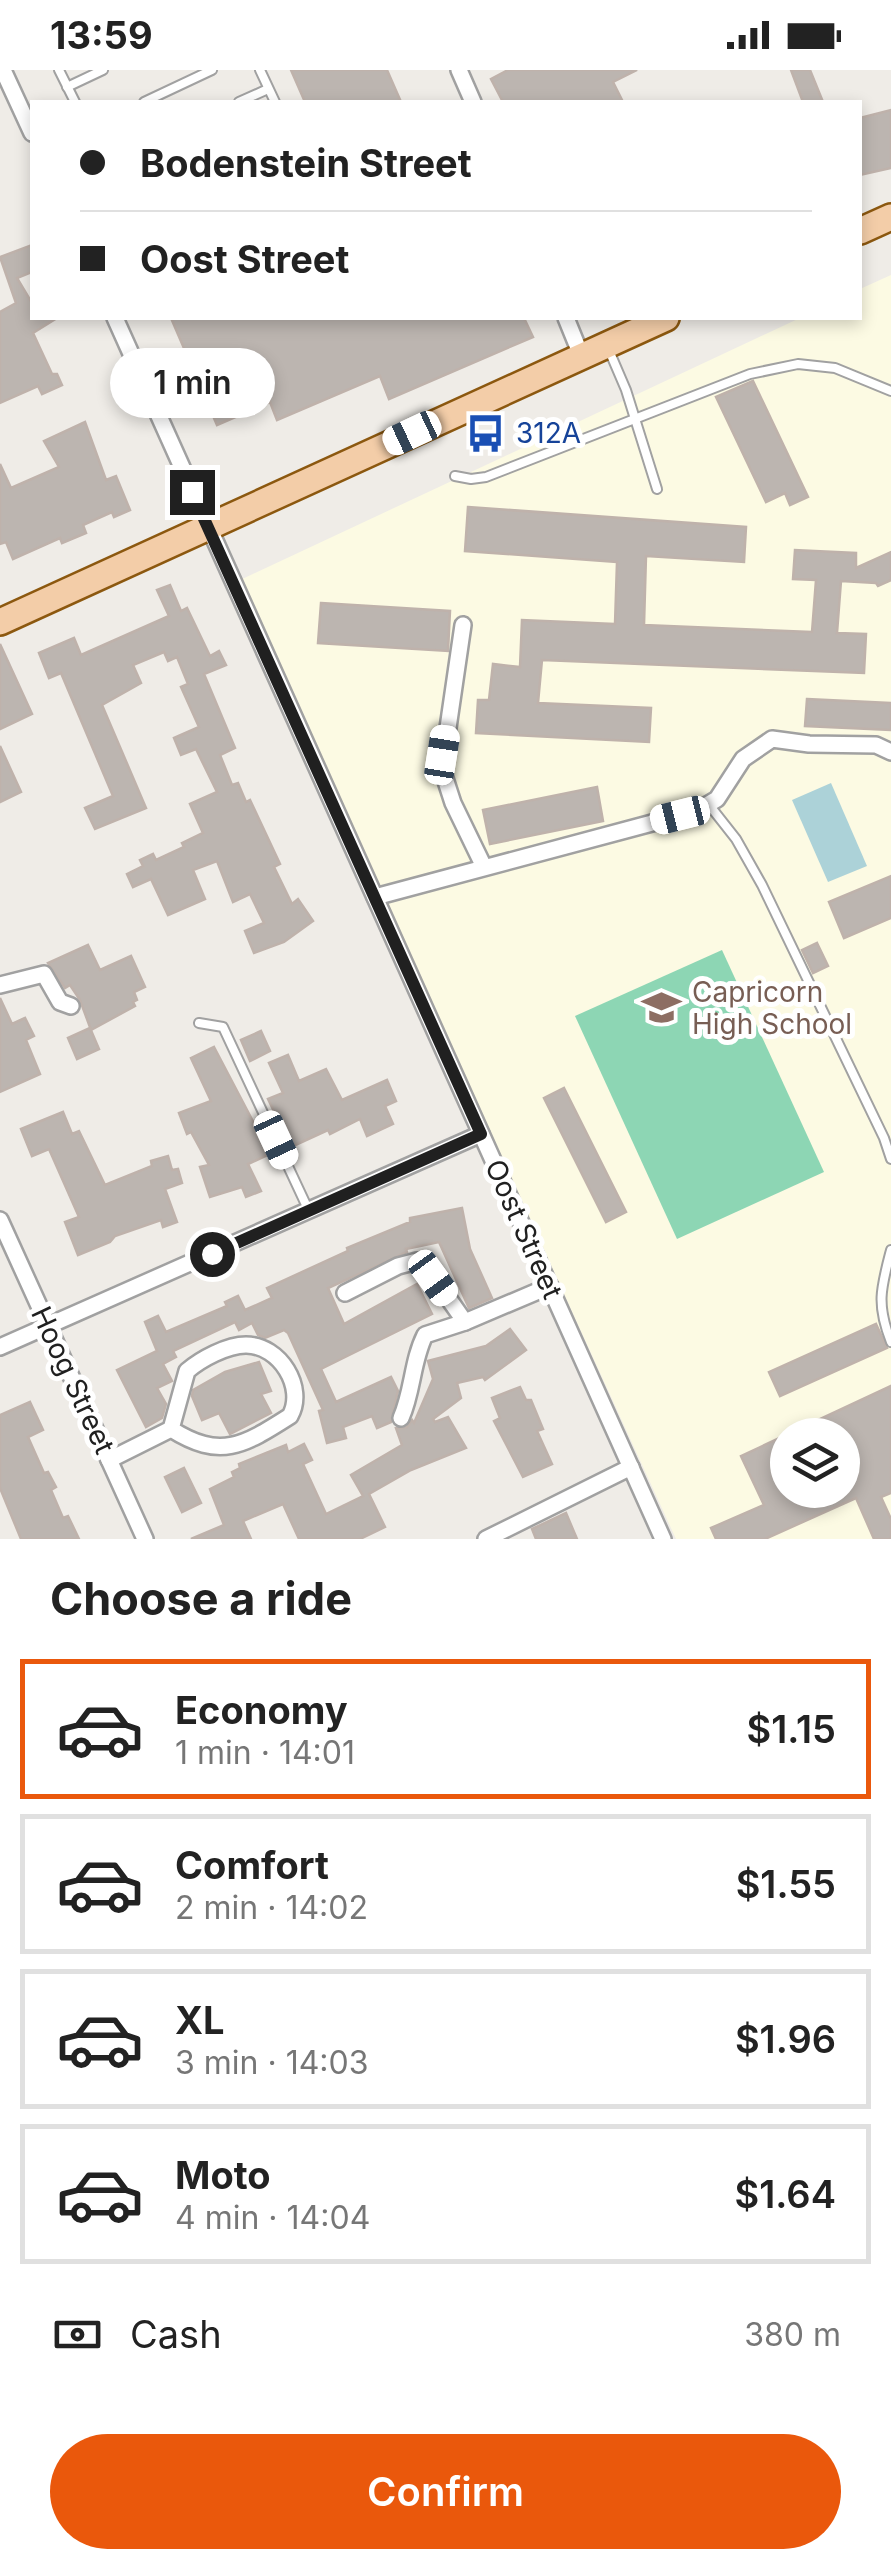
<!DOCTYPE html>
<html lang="en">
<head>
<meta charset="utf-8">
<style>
  body { margin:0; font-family:Inter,sans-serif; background:#f6f6f6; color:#222; height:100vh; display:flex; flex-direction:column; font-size:38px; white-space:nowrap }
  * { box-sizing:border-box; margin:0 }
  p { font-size:32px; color:#767676 }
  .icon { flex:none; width:55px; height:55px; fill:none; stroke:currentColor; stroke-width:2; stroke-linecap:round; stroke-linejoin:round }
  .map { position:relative; height:1469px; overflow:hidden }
  .drawer { display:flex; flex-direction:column; background:#fff; flex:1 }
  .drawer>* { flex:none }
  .banner { position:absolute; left:30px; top:30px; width:832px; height:220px; border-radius:0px; box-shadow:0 5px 15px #0003; display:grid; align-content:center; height:220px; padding:0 50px; background:#fff }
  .fabs { position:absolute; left:770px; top:1348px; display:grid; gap:20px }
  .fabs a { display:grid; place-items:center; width:90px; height:90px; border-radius:50%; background:#fff; box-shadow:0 5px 15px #0003; font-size:50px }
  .end { position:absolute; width:45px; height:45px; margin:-22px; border:12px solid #202020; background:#fff; box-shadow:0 0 0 5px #fff }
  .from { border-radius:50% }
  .bubble { position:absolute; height:70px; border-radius:35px; background:#fff; box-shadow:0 5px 15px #0003; font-size:32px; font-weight:600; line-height:70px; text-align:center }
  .car { position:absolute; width:30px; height:60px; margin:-30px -15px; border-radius:12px; box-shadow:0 0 8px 2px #0007; background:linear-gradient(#fff 24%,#345 0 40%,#fff 0 76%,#345 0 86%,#fff 0) }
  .banner b { display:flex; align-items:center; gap:35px; height:95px; font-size:38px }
  .banner b+b { border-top:2px solid #e0e0e0 }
  .banner i { width:25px; height:25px; background:#222 }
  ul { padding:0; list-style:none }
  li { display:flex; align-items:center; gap:30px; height:140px; margin:0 20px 15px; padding:0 30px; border:5px solid #e0e0e0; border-radius:0px }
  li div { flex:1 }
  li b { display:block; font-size:38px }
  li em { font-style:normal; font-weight:600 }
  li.active { border-color:#ea580c }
  li>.icon { width:90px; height:90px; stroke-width:1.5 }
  h2 { padding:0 50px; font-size:45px; line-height:120px }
  .pay { display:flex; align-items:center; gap:25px; height:110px; padding:0 50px; font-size:38px }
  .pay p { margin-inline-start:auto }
  .button { display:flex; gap:20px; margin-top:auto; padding:20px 50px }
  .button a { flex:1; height:115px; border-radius:60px; background:#ea580c; color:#fff; font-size:40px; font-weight:600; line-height:115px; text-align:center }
  .status { display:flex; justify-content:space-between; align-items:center; height:70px; padding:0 50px; background:#fff; direction:ltr }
  .status svg { height:28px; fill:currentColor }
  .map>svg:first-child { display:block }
  .education { fill:#fcfae3; fill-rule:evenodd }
  .pitch { fill:#8dd6b4 }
  .water { fill:#acd2d8 }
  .building { fill:#bcb5b0; stroke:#bfb2ab; stroke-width:2.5; fill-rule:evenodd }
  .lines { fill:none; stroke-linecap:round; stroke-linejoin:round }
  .lane-casing { stroke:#a1a1a1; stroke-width:12 }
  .street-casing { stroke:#a1a1a1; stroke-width:20 }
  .primary-casing { stroke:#8c580f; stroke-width:30 }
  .lane { stroke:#fff; stroke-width:8 }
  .street { stroke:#fff; stroke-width:15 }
  .primary { stroke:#f3cda8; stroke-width:25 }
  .route { stroke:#202020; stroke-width:12 }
  .labels { text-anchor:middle; stroke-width:10; stroke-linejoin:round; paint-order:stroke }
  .transit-label { font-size:28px; fill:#164399; stroke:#fff; text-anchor:start }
  .education-label { font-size:28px; fill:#785e54; stroke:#fff; text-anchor:start }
  .street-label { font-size:28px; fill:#202020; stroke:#fff }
</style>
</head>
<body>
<div class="status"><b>13:59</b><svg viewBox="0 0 49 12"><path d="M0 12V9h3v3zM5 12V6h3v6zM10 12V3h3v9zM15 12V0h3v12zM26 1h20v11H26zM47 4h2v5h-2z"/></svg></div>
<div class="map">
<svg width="891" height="1469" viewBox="0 0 891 1469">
  <rect width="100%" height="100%" fill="#efece7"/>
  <path class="education" d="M891,205V1469H676L238,511L800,248H860V219ZM788,1365H842V1420H788Z"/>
  <path class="pitch" d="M722,880L824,1102L677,1169L575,946Z"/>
  <path class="water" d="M831,713L867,796L828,812L792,730Z"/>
  <g class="building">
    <path d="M291,0H387L401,32H305Z"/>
    <path d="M508,0H637L613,12L623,32H503L491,9Z"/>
    <path d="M791,0H810L823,32H803Z"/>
    <path d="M891,40V98L860,105V48Z"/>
    <path d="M32,175V202L17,208L32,233V248H57L33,263L52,304H57L62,315L42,324L38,316L0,333V242L16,233L0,187Z"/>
    <path d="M171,248H524L533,267L389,329L380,306L277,350L270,332L217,355Z"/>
    <path d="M753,311L808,427L790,435L785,423L766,432L716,327Z"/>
    <path d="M85,352L106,410L116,406L130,440L114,447L112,442L83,455L86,463L62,473L60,468L13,489L6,472L0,474V394L11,418L59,397L44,371Z"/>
    <path d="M468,437L746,457L744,492L646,486L644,555L812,562L816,510L793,509L795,480L856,483V498L891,482V510L878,516L876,513L841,511L837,563L866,564L864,603L542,590L538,633L651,638L649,672L476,663L478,630H489L493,594L520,597L522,550L615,554L617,492L465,481Z"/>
    <path d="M170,515L181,541L187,538L210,586L219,581L226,595L204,604L235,678L220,685L232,715L238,713L246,732L250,730L280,794L274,797L292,834L298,829L313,851L284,872L254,883L245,861L264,853L250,824L233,832L217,791L193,800L205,829L168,845L151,809L133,817L127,804L143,796L140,790L153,784L156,790L184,777L182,773L203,763L190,734L217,722L196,679L181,685L174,668L199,657L181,617L188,614L177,587L168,591L164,582L133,595L141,613L102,635L146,738L95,759L85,738L113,726L61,603L49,608L39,583L74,568L81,585L169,546L157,520Z"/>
    <path d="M321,533L450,541L448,581L318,573Z"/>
    <path d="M0,574L32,644L0,659Z"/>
    <path d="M807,629L891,633V660L805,656Z"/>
    <path d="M0,676L21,722L0,732Z"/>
    <path d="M597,717L603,751L490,774L483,740Z"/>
    <path d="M891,806V848L844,868L829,832Z"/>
    <path d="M817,873L828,896L813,903L802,880Z"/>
    <path d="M88,875L100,900L131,886L145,917L134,922L137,930L133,932L135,936L91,960L80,930L70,915L65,918L48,893Z"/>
    <path d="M0,928L12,954L25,948L34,966L26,970L40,1004L0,1022Z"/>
    <path d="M90,958L99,979L77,989L68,968Z"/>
    <path d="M261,961L270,981L250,991L241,970Z"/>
    <path d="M214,977L270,1084L248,1094L261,1121L246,1127L242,1117L210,1127L200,1097L209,1095L191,1062L187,1064L179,1043L211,1031L191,988Z"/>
    <path d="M288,985L299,1011L326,999L342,1030L387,1010L396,1031L385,1036L393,1054L367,1066L360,1049L330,1064L328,1060L291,1077L268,1029L283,1023L269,993Z"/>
    <path d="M564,1018L626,1142L606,1152L544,1028Z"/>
    <path d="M63,1042L72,1064L79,1061L105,1115L152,1096L151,1091L168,1086L172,1100L178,1099L182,1113L165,1119L177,1152L163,1157L161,1150L115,1166L110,1172L78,1185L65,1152L79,1147L49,1079L32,1086L21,1059Z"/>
    <path d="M462,1138L470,1179L492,1228L469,1238L439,1172L406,1179L407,1182L328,1218L344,1254L417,1214L432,1244L321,1299L336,1332L391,1307L398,1321L391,1352L377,1358L372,1346L343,1357L346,1368L327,1373L319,1341L323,1340L288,1263L284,1260L265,1268L258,1265L252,1253L239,1260L235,1252L173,1281L176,1287L163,1294L172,1311L157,1318L166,1334L162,1348L146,1357L117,1300L157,1281L145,1252L158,1246L166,1262L227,1236L225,1232L238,1226L245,1240L272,1228L267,1218L348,1181L347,1178L410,1152V1148Z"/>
    <path d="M876,1254L887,1278L780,1326L769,1302Z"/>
    <path d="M510,1259L526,1280L485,1310L483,1307L457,1313L461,1328L433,1349L435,1352L448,1347L466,1378L411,1400L369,1424L385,1457L360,1469H299L283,1434L243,1451L251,1469H191L224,1455L210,1419L234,1407L232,1402L240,1398L239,1394L286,1375L288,1382L304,1374L312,1390L303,1394L326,1444L363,1426L351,1405L402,1375L396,1358L407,1357L412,1350L414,1353L433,1309L428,1291L486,1276Z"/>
    <path d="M259,1292L271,1321L261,1324L271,1343L230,1364L219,1343L202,1350L192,1326L193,1320L225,1302Z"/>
    <path d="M891,1316V1423L881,1427L891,1449V1469H874L856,1428L765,1469H716L711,1458L764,1435L741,1386ZM788,1365H842V1420H788Z"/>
    <path d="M520,1317L526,1330H531L543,1359L537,1361L552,1394L523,1407L494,1351L500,1348L492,1328Z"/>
    <path d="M30,1332L43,1360L28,1367L44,1403L48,1402L56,1417L51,1420L63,1448L68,1446L79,1469H21L0,1418V1345Z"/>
    <path d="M184,1398L201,1433L182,1442L165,1407Z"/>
    <path d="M566,1443L577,1469H536L532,1459Z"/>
  </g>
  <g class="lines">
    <defs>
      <g id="lane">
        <path d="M59,0L75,32"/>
        <path d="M260,0L275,32"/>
        <path d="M67,17L103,0"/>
        <path d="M144,32L212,0"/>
        <path d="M239,32L268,19"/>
        <path d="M608,278L626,320L657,419"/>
        <path d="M455,406L471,409L486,407L750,304L798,294L835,298L891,321"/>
        <path d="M710,736L736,769L762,815L884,1068L891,1089"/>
        <path d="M199,953L223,957L308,1139"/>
        <path d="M891,1180C881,1218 876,1234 891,1272"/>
      </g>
      <g id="street">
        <path d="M3,0L32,63"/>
        <path d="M459,0L473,32"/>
        <path d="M115,248L663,1469"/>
        <path d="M566,248L581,285"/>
        <path d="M463,555L442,699L453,733L484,797"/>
        <path d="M375,827L697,741L717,729L743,689L772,669L809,674L876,675L891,682"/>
        <path d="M0,915L44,904L60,932L71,936"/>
        <path d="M0,1150L145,1469"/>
        <path d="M345,1223L398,1196L417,1191L425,1195L465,1252L550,1216"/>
        <path d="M0,1277L481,1064"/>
        <path d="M401,1348C413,1321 412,1291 425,1265L465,1252"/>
        <path d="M109,1390L171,1359L187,1301C201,1289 227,1275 246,1275C280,1275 306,1318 290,1346C243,1376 220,1390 171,1359"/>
        <path d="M486,1469L631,1397"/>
      </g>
      <g id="primary">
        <path d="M860,161L891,147"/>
        <path d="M0,552L666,248"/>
      </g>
    </defs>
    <use href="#lane" class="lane-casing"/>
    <use href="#street" class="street-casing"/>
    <use href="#primary" class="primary-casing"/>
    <use href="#lane" class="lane"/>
    <use href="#street" class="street"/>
    <use href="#primary" class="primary"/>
  </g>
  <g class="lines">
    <path class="route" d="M192,422L481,1064L212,1184"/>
  </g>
  <defs>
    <symbol id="bus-bare" viewBox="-9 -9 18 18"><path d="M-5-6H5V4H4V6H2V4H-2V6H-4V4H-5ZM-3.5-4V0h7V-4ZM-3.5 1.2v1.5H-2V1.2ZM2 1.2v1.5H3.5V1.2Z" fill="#1a4fb4" stroke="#fff" stroke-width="2.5" paint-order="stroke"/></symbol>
    <symbol id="school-bare" viewBox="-9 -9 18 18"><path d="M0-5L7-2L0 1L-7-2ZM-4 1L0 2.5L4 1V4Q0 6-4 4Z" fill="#8d6e63" stroke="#fff" stroke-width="2.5" paint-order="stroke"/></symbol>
  </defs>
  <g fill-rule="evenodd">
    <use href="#bus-bare" x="458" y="336" width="55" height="55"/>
    <use href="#school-bare" x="634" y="910" width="55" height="55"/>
  </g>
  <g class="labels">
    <g class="transit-label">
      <text x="516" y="373">312A</text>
    </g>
    <g class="education-label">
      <text x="692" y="932">Capricorn<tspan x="692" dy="32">High School</tspan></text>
    </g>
    <g class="street-label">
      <text transform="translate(524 1159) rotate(66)" y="10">Oost Street</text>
      <text transform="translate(73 1310) rotate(65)" y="10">Hoog Street</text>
    </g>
  </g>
</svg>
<div class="fabs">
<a><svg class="icon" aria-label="layers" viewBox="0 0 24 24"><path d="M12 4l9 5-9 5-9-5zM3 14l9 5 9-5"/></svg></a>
</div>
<i class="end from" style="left:212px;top:1184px"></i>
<i class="end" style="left:192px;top:422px"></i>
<div class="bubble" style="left:110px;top:278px;width:165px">1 min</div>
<i class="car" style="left:412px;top:363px;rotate:245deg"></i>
<i class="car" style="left:442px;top:685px;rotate:9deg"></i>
<i class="car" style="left:680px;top:745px;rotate:256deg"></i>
<i class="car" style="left:276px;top:1070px;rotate:155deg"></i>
<i class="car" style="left:433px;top:1208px;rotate:144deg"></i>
<div class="banner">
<b><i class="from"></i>Bodenstein Street</b>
<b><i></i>Oost Street</b>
</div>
</div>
<section class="drawer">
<h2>Choose a ride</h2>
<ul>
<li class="active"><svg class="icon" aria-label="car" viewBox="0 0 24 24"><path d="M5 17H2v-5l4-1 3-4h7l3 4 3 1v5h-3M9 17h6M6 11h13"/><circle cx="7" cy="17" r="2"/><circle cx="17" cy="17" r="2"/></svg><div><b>Economy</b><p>1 min · 14:01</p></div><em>$1.15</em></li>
<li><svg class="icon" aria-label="car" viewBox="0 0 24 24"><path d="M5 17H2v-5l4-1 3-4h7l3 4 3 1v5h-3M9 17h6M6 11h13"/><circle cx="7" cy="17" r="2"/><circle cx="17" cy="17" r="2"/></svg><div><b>Comfort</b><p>2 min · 14:02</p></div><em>$1.55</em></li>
<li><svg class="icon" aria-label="car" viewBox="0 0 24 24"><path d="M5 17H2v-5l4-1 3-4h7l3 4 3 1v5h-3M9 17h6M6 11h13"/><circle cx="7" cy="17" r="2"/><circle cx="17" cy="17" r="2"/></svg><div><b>XL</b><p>3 min · 14:03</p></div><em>$1.96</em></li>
<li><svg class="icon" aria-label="car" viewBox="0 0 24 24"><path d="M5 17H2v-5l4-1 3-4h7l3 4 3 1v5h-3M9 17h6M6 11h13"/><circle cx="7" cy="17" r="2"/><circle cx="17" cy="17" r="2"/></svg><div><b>Moto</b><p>4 min · 14:04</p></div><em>$1.64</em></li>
</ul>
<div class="pay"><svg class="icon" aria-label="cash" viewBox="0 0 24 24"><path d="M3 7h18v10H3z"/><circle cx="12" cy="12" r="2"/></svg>Cash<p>380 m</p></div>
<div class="button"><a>Confirm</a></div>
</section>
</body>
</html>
